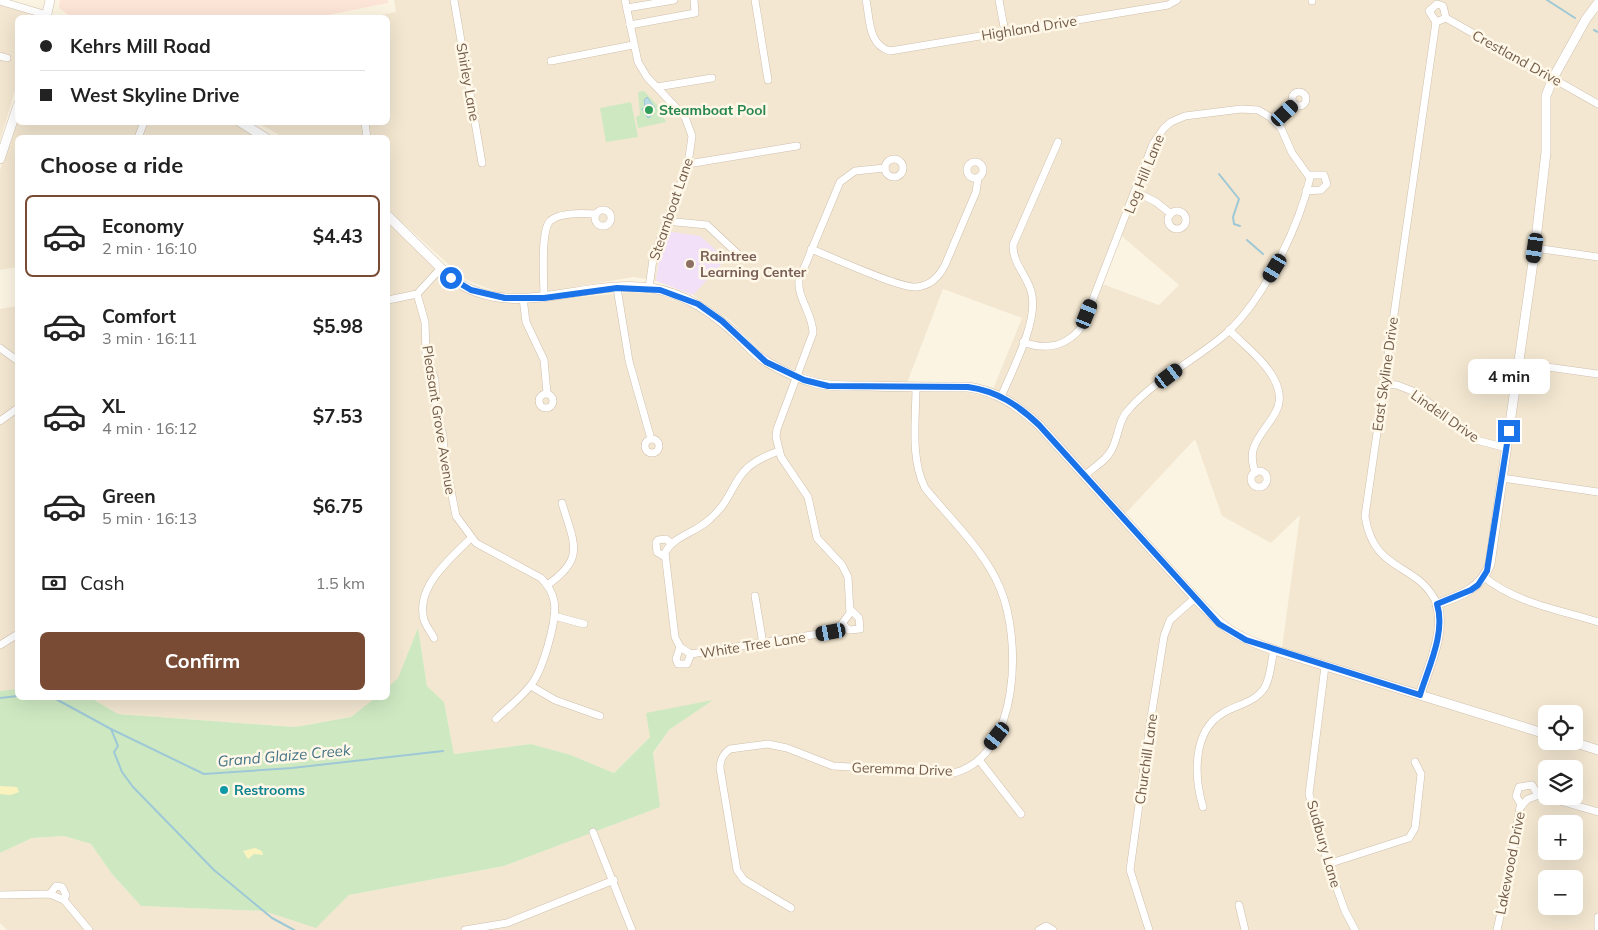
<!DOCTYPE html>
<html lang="en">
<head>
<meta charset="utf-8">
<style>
  body { margin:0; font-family:Mulish,sans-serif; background:#f2f2f2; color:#222; height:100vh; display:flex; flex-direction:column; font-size:19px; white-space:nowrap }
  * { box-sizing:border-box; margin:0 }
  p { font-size:16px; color:#767676 }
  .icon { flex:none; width:28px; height:28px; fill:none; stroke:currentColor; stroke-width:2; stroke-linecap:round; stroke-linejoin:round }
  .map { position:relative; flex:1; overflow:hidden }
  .panel { position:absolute; left:15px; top:135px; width:375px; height:565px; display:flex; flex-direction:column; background:#fff; border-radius:8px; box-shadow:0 5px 20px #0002 }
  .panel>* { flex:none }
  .hud { position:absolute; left:15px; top:15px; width:375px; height:110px; border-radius:8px; box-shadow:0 5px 20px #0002; display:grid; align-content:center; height:110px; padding:0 25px; background:#fff }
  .tools { position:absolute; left:1538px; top:705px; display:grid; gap:10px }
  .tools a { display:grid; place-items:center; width:45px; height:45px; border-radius:8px; background:#fff; box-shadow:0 5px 20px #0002; font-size:25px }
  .end { position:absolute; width:22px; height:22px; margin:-11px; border:6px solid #1a73e8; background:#fff; box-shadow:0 0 0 2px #fff }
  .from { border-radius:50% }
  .bubble { position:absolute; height:35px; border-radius:8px; background:#fff; box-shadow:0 5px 20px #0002; font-size:16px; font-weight:700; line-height:35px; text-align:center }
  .car { position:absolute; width:15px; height:30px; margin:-15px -8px; border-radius:6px; box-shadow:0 0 4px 1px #0007; background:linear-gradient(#222 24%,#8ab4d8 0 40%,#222 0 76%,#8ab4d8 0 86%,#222 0) }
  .hud b { display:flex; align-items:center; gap:18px; height:48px; font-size:19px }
  .hud b+b { border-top:1px solid #e0e0e0 }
  .hud i { width:12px; height:12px; background:#222 }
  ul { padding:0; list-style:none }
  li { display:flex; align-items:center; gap:15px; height:82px; margin:0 10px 8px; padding:0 15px; border:2px solid transparent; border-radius:8px }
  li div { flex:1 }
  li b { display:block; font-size:19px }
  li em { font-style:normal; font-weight:700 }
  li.current { border-color:#794a34 }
  li>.icon { width:45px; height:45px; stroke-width:1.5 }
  h2 { padding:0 25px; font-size:22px; line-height:60px }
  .pay { display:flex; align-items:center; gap:12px; height:55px; padding:0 25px; font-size:19px }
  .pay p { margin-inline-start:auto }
  .button { display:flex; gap:10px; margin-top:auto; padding:10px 25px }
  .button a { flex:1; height:58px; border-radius:8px; background:#794a34; color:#fff; font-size:20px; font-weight:700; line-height:58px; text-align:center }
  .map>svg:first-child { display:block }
  .residential { fill:#f3e7d1; fill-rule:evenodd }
  .commercial { fill:#fce5d7 }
  .education { fill:#f1e0f8 }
  .green { fill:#cee9c2 }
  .sand { fill:#fbf3be }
  .water { fill:#b8dae5; stroke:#9ec8d6 }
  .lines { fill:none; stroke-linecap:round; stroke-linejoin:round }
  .stream { stroke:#9ec8d6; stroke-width:2 }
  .minor-casing { stroke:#cfbfad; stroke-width:8 }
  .tertiary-casing { stroke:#cfbfad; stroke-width:10 }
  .minor { stroke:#fff; stroke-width:7 }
  .tertiary { stroke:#fff; stroke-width:9 }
  .route { stroke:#1a73e8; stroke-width:6 }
  .leisure-dot { fill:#2e9e5b; stroke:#fff8e9; stroke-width:2 }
  .education-dot { fill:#8d6e63; stroke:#fff8e9; stroke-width:2 }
  .culture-dot { fill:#0f9aa8; stroke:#fff8e9; stroke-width:2 }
  .labels { text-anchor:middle; stroke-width:5; stroke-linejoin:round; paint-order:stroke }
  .street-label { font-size:14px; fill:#735c49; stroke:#fff8e9 }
  .leisure-label { font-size:14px; font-weight:bold; fill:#27864d; stroke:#fff8e9; text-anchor:start }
  .education-label { font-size:14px; font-weight:bold; fill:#785e54; stroke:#fff8e9; text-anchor:start }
  .culture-label { font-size:14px; font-weight:bold; fill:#0d838f; stroke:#fff8e9; text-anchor:start }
  .water-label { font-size:15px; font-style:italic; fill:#447486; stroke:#fff8e9 }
</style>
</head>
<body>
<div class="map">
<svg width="1598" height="930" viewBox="0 0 1598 930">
  <rect width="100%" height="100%" fill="#fcf4e3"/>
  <g class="residential">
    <path d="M394,0H1598V746L1574,738V714H1546V730L1282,648L1300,515L1271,543L1222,516L1195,439L1125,514L1030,411L993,389L1022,318L943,289L907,383H851L825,381L782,365L766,356L731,321L693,295L726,259L658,264L656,281L634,277L533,294L497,292L466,280L388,210V138L283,137L258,123L388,122V18L371,17L396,12ZM1117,232L1179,285L1159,305L1097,282Z"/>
    <path d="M0,4L28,14L30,17L18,18L17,83L0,141Z"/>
    <path d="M17,117L18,122L234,123L261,137L18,138L17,267L0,270V170Z"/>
    <path d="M388,219L462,289L480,298L508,303H522L632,292L660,295L702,311L771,368L785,377L806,384L847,389L965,392L997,399L1032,422L1207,617L1238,640L1546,738V741H1557L1598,754V930H7L0,923V853L32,838L64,836L91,844L112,874L141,906L264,911L316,927L349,895L504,866L659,807L653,754L669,730L711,701L650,737L614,773L571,755L531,744L454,754L444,702L427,686L418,629L398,678L388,687ZM1546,769H1574V796H1546ZM1546,824H1574V851H1546ZM1546,879H1574V906H1546Z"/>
    <path d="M17,306L18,689L0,691V309Z"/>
    <path d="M91,698H375L351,717L295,727L118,714Z"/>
  </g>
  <path class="commercial" d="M60,0H388V3L313,18H73L59,8Z"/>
  <path class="education" d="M667,231L700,236L726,259L693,295L656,281L661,247Z"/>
  <g class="green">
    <path d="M644,91L658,106L666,122L638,128L636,117L640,115L638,92Z"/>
    <path d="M631,102L638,137L606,142L600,108Z"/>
    <path d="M418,628L427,686L444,702L454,754L531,744L571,755L614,773L650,737L646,713L713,700L669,730L653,753L660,807L504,866L349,895L316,928L264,911L141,906L112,874L91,844L64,836L32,838L0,853V691L17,689L18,698H91L118,714L295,727L351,717L375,698H388V687L398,678Z"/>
  </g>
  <g class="sand">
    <path d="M0,786L17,787L19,792L11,795L0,794Z"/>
    <path d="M255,848L262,851L263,855L254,854L248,859L243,851Z"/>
  </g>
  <path class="water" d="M647,97L655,108L651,111V116L648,118L642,109L645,107L644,100Z"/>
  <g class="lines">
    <g class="stream">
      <path d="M1547,0L1575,18"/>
      <path d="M1594,30L1598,32"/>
      <path d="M1219,174L1239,199L1233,217L1234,224L1240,226"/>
      <path d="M1247,240L1263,254"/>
      <path d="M0,698L18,696"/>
      <path d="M54,698L111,729L204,774L292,768L443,751"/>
      <path d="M111,729L118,746L114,752L122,772L133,787L214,870L272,918L294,930"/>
    </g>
    <defs>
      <g id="minor">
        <path d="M454,0L482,163"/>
        <path d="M625,0L638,62L647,77L685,117L692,136L688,164L653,259L649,288"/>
        <path d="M755,0L768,80"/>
        <path d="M866,0C870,19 868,45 890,51L1168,5L1177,0"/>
        <path d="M999,0L1005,32"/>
        <path d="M1312,0V1"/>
        <path d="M0,1L47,15"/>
        <path d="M627,8L674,0"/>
        <path d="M1436,22L1365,516C1374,575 1418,561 1437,604"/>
        <path d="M1436,22L1446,18L1598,104"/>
        <path d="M1436,22L1429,11L1437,4L1443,6L1446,18"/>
        <path d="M630,25L695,13L694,0"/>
        <path d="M0,56L7,58"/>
        <path d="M551,61L633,45"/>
        <path d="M657,87L712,78"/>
        <circle cx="1299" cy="99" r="7"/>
        <path d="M1276,121L1294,104"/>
        <path d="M365,122L367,138"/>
        <path d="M138,138L144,122"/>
        <circle cx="894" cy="168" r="9"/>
        <circle cx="975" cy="170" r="8"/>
        <path d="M688,164L797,146"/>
        <path d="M1306,191L1321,190L1327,184L1324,175H1310"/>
        <path d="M1136,192L1156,202L1171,214"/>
        <circle cx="603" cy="218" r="8"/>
        <circle cx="1177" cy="220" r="9"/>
        <path d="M666,221L707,225L739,255"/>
        <path d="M1535,248L1598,257"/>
        <path d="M811,249C832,257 898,288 916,287C930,286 939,277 945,265L976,192L978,178"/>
        <path d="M617,288L629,361L651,439"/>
        <path d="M417,294L425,322L426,353L435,380L436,411L443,435L444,455L456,516L476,543L541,578C547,584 552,591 554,601C558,619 542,673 530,686C521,698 507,708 496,719"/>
        <path d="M523,298L526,322L544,360L547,393"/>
        <path d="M544,298C544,282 540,231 550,221C560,212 583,213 596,214"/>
        <path d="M388,300L417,294L441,268"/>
        <path d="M1229,330C1244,345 1264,360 1274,379C1292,412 1260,424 1253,450C1251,458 1253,465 1255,473"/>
        <path d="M1023,342C1047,351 1068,346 1083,325L1153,144L1164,128L1171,122L1185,116L1241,109L1258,110L1270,117L1281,128L1292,153L1310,178C1299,227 1265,296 1229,331C1198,359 1158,377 1130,408C1118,420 1119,435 1112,449C1107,460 1093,468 1085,475"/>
        <path d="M0,348L18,361"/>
        <path d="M1519,363L1598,374"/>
        <path d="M1384,384L1397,385L1415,392L1476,440L1507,448"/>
        <circle cx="546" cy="401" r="7"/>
        <path d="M1001,397C1012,370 1040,319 1031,291C1026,274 1013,264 1013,245L1058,142"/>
        <path d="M0,421L18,408"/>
        <circle cx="652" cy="446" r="7"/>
        <path d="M779,451C727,469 742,490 710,519C696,533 674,535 665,553L675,637L680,647L691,654L831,632L841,625L850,613L848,577L842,565L817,538L808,497L781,457L776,437L777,429L813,333C813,314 797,298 799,280L840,182L855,171L885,168"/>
        <circle cx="1259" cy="479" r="8"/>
        <path d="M1502,478L1598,492"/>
        <path d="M665,557L657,552L656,543L658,540L666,539L671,543"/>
        <path d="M1484,577C1516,603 1560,610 1598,622"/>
        <path d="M547,585C587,558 573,542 562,503"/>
        <path d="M755,596L763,644"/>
        <path d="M554,616L584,624"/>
        <path d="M842,624L849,630L860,629L859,618L850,609"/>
        <path d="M434,638C431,632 426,626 424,620C415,587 450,559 471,538"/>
        <path d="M0,645L18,634"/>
        <path d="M680,647L676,659L678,664H687L691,654"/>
        <path d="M1325,666L1309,794L1328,864L1345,911L1355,930"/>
        <path d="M531,686L555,700L600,716"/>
        <path d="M979,760L1021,814"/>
        <path d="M1522,806L1516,796L1519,787L1532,785L1538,795"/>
        <path d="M1203,807C1194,777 1192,731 1223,713C1238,704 1255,703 1265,687C1271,676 1271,661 1274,650"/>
        <path d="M593,832L632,930"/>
        <path d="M1328,864L1409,838L1415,828L1421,774L1415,762"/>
        <path d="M50,894L56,886L62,887L66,895L64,900"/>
        <path d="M0,895L50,894L64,900L89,930"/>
        <path d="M1239,905L1245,930"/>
        <path d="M791,908L744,880L737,870L720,768C720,759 723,754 730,749L768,744L787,748L833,766L954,773C1020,756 1022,639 1000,588C984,550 951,520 925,488C910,458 916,419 916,387"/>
        <path d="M1598,917V930"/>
        <path d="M465,930L507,923L614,880"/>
        <path d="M1039,930L1046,926L1053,930"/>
        <path d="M1149,930L1130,870L1150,724L1164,636L1170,620L1195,598"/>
        <path d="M1497,930L1507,884L1520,807L1528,799L1539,795L1598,812"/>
      </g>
      <g id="tertiary">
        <path d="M46,18L50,0"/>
        <path d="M240,122L266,138"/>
        <path d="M0,159L18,105"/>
        <path d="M388,216L451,278C511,323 584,278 651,288C687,294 713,313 739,337C748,346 756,356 767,362C782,371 799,379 816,383C833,387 851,386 869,386C902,387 935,387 968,387C997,391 1018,406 1039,425L1195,598C1224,629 1234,636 1274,650L1546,734"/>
        <path d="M1420,695C1428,668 1446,633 1437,604C1460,596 1481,589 1490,564L1535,248L1546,152V96L1553,78L1586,19L1598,3"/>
        <path d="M1570,741L1598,750"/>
      </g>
    </defs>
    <use href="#minor" class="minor-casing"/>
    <use href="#tertiary" class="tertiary-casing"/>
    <use href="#minor" class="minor"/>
    <use href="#tertiary" class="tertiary"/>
  </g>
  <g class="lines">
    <path class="route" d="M451,278L471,290L505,298H544L617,288L660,290L698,304L722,321L766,362L804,380L828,386L968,387C997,391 1018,405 1039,425L1219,624L1246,640L1420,695C1428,668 1446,633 1437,604L1471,590L1478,585L1487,571L1509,431"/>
  </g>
  <circle class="leisure-dot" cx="649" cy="110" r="5"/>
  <circle class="education-dot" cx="690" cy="264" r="5"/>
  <circle class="culture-dot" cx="224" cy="790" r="5"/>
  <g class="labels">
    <g class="street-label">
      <text transform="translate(1029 28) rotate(-9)" y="5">Highland Drive</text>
      <text transform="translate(1517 58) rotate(29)" y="5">Crestland Drive</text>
      <text transform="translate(468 82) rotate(80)" y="5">Shirley Lane</text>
      <text transform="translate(1144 174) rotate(-68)" y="5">Log Hill Lane</text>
      <text transform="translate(671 209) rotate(-71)" y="5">Steamboat Lane</text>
      <text transform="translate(1385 374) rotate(-82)" y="5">East Skyline Drive</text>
      <text transform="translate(1445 416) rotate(35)" y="5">Lindell Drive</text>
      <text transform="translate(439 420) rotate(81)" y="5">Pleasant Grove Avenue</text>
      <text transform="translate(753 645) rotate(-9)" y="5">White Tree Lane</text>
      <text transform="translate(1146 759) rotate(-82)" y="5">Churchill Lane</text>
      <text transform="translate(902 769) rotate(2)" y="5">Geremma Drive</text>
      <text transform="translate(1324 844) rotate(74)" y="5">Sudbury Lane</text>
      <text transform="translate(1510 863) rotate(-79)" y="5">Lakewood Drive</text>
    </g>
    <g class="leisure-label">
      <text x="659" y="115">Steamboat Pool</text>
    </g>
    <g class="education-label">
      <text x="700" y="261">Raintree<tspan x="700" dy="16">Learning Center</tspan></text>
    </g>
    <g class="culture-label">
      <text x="234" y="795">Restrooms</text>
    </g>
    <g class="water-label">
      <text transform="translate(284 756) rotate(-5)" y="5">Grand Glaize Creek</text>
    </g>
  </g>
</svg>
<div class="tools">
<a><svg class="icon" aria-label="locate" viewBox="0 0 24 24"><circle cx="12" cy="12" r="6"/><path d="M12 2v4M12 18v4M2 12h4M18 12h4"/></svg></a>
<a><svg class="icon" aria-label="layers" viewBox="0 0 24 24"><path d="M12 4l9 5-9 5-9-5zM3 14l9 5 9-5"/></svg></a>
<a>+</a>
<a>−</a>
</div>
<i class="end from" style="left:451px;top:278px"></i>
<i class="end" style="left:1509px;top:431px"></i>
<div class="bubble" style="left:1468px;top:359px;width:82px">4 min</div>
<i class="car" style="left:1285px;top:113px;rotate:47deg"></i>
<i class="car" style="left:1535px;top:248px;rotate:188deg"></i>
<i class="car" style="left:1275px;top:268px;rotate:211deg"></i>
<i class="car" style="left:1087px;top:314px;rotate:22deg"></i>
<i class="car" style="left:1169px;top:376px;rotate:53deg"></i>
<i class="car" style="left:831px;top:632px;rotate:260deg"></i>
<i class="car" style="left:997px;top:736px;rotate:218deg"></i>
<div class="hud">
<b><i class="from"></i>Kehrs Mill Road</b>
<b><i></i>West Skyline Drive</b>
</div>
<section class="panel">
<h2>Choose a ride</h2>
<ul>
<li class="current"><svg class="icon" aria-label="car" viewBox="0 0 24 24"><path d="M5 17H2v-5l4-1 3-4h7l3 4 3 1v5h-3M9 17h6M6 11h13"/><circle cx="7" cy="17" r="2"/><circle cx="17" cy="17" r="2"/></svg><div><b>Economy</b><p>2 min · 16:10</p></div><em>$4.43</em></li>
<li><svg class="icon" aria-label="car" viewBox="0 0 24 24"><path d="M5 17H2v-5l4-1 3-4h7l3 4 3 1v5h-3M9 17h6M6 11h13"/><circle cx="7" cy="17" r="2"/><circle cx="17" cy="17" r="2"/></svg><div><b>Comfort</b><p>3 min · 16:11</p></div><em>$5.98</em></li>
<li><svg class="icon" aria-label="car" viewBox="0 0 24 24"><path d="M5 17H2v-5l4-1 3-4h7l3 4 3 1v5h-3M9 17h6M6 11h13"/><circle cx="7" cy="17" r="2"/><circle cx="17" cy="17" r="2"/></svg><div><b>XL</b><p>4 min · 16:12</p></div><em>$7.53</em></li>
<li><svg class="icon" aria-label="car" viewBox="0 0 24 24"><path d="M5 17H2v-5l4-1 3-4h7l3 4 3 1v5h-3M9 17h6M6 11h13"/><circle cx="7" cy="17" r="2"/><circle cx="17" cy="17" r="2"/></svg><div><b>Green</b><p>5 min · 16:13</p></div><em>$6.75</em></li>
</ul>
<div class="pay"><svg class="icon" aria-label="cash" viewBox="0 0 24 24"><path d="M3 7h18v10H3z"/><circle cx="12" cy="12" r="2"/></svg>Cash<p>1.5 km</p></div>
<div class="button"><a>Confirm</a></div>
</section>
</div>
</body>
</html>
